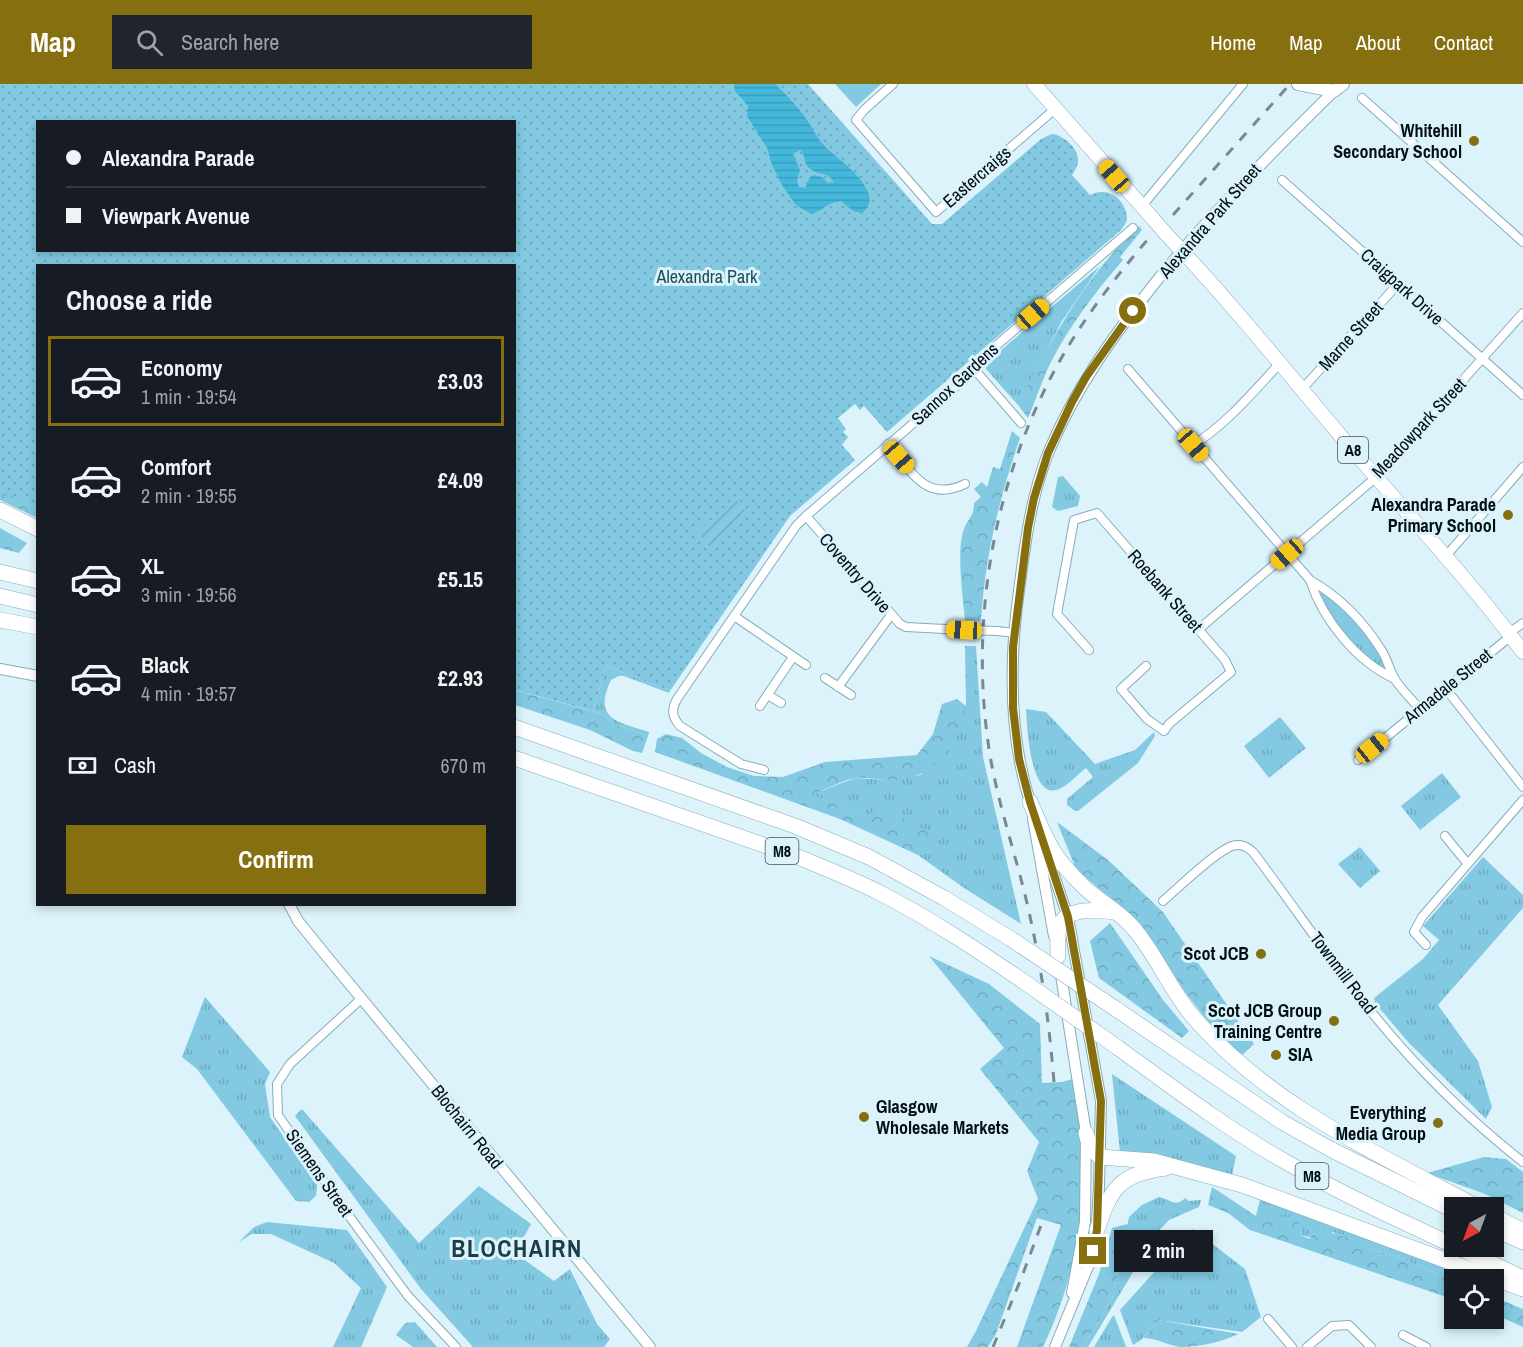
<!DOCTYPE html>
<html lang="en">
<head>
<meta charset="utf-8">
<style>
  body { margin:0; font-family:"Archivo Narrow",sans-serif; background:#20242c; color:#f1f3f6; height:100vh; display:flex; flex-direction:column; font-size:22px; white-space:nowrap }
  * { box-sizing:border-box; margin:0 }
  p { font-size:20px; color:#9ea1a6 }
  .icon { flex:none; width:33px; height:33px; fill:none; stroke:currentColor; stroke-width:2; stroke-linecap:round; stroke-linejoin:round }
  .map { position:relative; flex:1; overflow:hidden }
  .panel { position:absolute; left:36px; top:180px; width:480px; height:642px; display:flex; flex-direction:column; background:#171b24; border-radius:0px; box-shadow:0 3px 9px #0003 }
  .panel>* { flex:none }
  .guide { position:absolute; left:36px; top:36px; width:480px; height:132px; border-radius:0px; box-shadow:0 3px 9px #0003; display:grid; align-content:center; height:132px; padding:0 30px; background:#171b24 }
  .needle { width:39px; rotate:221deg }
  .fabs { position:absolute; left:1444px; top:1113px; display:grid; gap:12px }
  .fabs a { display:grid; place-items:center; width:60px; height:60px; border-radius:0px; background:#171b24; box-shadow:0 3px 9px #0003; font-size:30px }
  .end { position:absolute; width:27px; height:27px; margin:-14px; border:8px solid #866f0e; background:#fff; box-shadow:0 0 0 3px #fff }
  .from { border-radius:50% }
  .bubble { position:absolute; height:42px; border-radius:0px; background:#171b24; box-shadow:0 3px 9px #0003; font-size:20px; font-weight:700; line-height:42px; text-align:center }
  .car { position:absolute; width:18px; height:36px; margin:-18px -9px; border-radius:8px; box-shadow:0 0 4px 2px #0007; background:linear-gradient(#f5c518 24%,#345 0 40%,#f5c518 0 76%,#345 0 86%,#f5c518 0) }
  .guide b { display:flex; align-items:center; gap:21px; height:57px; font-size:22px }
  .guide b+b { border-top:2px solid #363941 }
  .guide i { width:15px; height:15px; background:#f1f3f6 }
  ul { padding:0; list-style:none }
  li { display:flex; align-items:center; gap:18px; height:90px; margin:0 12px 9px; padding:0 18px; border:3px solid transparent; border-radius:0px }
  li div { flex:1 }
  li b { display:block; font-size:22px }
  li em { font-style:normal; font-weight:700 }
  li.active { border-color:#866f0e }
  li>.icon { width:54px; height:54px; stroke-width:1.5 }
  h2 { padding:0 30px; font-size:27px; line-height:72px }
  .pay { display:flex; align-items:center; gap:15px; height:66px; padding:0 30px; font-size:22px }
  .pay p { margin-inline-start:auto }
  .button { display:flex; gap:12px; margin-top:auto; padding:12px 30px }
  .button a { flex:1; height:69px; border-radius:0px; background:#866f0e; color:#fff; font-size:24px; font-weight:700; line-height:69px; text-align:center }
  header { display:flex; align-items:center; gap:36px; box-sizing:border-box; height:84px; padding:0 30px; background:#866f0e; color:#fff }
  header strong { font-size:28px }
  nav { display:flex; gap:33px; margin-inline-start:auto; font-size:21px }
  .search { width:420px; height:54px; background:#20242c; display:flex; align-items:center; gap:15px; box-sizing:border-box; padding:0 21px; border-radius:0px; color:#9ea1a6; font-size:22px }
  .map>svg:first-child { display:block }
  .grass { fill:url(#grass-tufts) }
  .forest { fill:url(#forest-crowns) }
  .park { fill:url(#park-dots); fill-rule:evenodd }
  .garden { fill:url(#garden-furrows) }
  .pitch { fill:#82c9e1 }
  .water { fill:url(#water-rules); fill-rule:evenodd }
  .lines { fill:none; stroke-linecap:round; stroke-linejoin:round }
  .minor-casing { stroke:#88acb9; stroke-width:10 }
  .tertiary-casing { stroke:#88acb9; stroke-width:12 }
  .secondary-casing { stroke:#88acb9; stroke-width:14 }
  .primary-casing { stroke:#88acb9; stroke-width:15 }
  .motorway-casing { stroke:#88acb9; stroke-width:16 }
  .minor { stroke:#fff; stroke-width:8 }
  .tertiary { stroke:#fff; stroke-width:10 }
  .secondary { stroke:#fff; stroke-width:12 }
  .primary { stroke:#fff; stroke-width:14 }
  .motorway { stroke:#fff; stroke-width:15 }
  .rail { stroke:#778990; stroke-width:3; stroke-dasharray:10 10; stroke-linecap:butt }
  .minor-bridge-casing { stroke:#88acb9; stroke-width:10; stroke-linecap:butt }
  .primary-bridge-casing { stroke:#88acb9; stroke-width:15; stroke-linecap:butt }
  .motorway-bridge-casing { stroke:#88acb9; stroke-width:16; stroke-linecap:butt }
  .minor-bridge { stroke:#fff; stroke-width:8 }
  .primary-bridge { stroke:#fff; stroke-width:14 }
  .motorway-bridge { stroke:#fff; stroke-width:15 }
  .route { stroke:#866f0e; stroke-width:8 }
  .poi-dot { fill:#866f0e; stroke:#dcf3fb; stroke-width:2 }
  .labels { text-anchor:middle; stroke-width:6; stroke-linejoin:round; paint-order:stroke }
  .shield { fill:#dcf3fb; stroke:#445359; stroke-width:1.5 }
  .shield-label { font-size:16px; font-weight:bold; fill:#030f14 }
  .poi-label { font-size:18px; font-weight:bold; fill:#030f14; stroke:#dcf3fb; text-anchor:end }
  .street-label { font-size:18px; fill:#030f14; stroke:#dcf3fb }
  .park-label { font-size:18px; fill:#1b4c5b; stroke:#dcf3fb }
  .district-label { font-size:24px; font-weight:bold; letter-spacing:1.5px; fill:#1b3d48; stroke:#dcf3fb }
</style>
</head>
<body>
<header>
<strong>Map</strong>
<div class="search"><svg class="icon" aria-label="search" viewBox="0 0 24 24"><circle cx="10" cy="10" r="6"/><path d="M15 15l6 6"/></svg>Search here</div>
<nav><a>Home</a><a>Map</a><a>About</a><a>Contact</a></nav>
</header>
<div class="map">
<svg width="1523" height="1263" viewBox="0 0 1523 1263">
  <defs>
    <pattern id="grass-tufts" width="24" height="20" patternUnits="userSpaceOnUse" patternTransform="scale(1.5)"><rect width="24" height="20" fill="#82c9e1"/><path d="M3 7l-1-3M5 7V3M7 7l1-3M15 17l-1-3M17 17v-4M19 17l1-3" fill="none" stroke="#6fabc0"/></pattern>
    <pattern id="forest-crowns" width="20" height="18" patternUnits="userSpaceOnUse" patternTransform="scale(1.5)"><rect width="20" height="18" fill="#82c9e1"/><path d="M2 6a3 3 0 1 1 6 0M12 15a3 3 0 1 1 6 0" fill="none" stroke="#6fabc0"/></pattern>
    <pattern id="park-dots" width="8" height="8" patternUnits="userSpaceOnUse" patternTransform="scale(1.5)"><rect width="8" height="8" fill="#82c9e1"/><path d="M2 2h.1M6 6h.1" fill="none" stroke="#6fabc0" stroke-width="1.8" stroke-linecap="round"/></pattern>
    <pattern id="garden-furrows" width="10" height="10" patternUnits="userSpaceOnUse" patternTransform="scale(1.5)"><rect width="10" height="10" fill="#82c9e1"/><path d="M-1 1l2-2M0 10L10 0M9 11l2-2" fill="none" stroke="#6fabc0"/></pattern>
    <pattern id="water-rules" width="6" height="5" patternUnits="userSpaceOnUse" patternTransform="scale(1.5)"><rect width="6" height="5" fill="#44b8da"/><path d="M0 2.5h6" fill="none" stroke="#3a9dba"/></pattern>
  </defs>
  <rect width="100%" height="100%" fill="#dcf3fb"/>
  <g class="grass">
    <path d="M1100,182L1062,237L1018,321L986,285L987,278Z"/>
    <path d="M1063,392L1080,412L1078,422L1058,427L1052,423L1058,393Z"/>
    <path d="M1320,509H1323C1343,525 1380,560 1386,585C1366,577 1324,529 1320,509Z"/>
    <path d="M965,562H976L983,673L1021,840L964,804L918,771L932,766L866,732L811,711L855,694L890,696L921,691L966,622Z"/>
    <path d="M606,582L670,607L669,609L624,592H619L611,596C592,636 619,638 649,648L648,652L612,639L603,630L593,627Z"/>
    <path d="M1026,625L1046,628L1095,680L1135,666L1154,648L1155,652L1138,679L1078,727H1075L1067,721V715L1093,693L1086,684C1078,690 1066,704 1056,706C1030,713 1027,641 1026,625Z"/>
    <path d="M1280,633L1306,664L1269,694L1244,662Z"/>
    <path d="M1442,689L1461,713L1420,746L1401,722Z"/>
    <path d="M1360,763L1380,787L1360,804L1338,780Z"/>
    <path d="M1483,773L1523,811V824L1438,921L1478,977L1492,1023L1486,1035L1409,959L1375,919L1374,914L1423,875L1439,856L1423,842Z"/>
    <path d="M205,913L270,988L265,1000L270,1033L317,1101L316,1112L309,1118L296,1117L197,985L182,973Z"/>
    <path d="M1112,990L1236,1072L1232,1092L1174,1075L1120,1068Z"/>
    <path d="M302,1025L419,1159L479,1102L531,1140L515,1169L554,1197L570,1185L597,1240L610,1255L604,1263H473L421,1205L295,1032Z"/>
    <path d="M1159,1113C1170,1115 1176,1124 1185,1114L1189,1117L1201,1116L1199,1123L1169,1136L1156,1150L1088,1263H1083L1112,1215L1129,1133L1142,1121Z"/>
    <path d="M1260,1116L1336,1142L1473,1195L1455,1197L1395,1172L1363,1163L1339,1150L1332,1148L1318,1155L1314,1150L1312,1154L1301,1151L1303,1148L1256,1132Z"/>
    <path d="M267,1138L347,1146L387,1203L361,1263H333L361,1204L334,1179L271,1150H252L239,1158L254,1143Z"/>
    <path d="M1193,1145L1245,1185L1261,1233L1242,1248L1158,1236L1141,1256L1133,1261L1120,1226Z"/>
    <path d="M1114,1231L1126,1263H1094L1112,1233Z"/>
    <path d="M415,1238L437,1263H413L396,1251L405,1239Z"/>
  </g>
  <g class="forest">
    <path d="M1139,142L1142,146L1120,173L1123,176C1096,207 1070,241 1051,278C1042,296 1036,316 1028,334L1018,321C1051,256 1085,192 1139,142Z"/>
    <path d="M1012,347L1020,354C999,415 985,473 981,537L965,536C963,513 956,466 964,445C968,433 974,434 974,419L981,413L974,405L982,398L987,403L993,383L1000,385Z"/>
    <path d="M0,369L37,383V434L0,416Z"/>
    <path d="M0,444L27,459L19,469L0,464Z"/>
    <path d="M514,606L603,630L612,639L648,652L642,669L633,667L590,646L515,621Z"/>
    <path d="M957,615L966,622C951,664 939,696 888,696C878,696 866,693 856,694C843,696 824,706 812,711L866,732L882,723L927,747L933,766L918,771L840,735L655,668L657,655L666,650L682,654L701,669L727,683L754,692L783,693L825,678L917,671L933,650L942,620Z"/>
    <path d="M1057,738L1108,776L1163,828L1254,960L1241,972L1209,939L1185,908L1141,840L1076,785Z"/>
    <path d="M1110,839L1163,916L1189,947L1182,954L1099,894L1090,857Z"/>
    <path d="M929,872L989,900L1040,940L1042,999L1062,998L1072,995C1076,1020 1082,1047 1083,1072C1085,1139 1072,1202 1043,1263H1017L1061,1141L1037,1134L996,1250L988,1263H967L976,1247L1038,1115L1027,1087L1039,1058L980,985L1004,964Z"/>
    <path d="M1484,1073L1506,1075L1523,1088V1129L1485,1110L1427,1089Z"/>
    <path d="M1212,1103L1256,1132L1296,1133L1303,1148L1301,1151L1309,1155L1314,1150L1318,1154L1322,1153L1320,1145L1326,1142L1333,1150L1337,1149C1344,1155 1358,1153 1363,1163L1395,1172L1455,1197V1216L1250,1146L1228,1129L1208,1121Z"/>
    <path d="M1128,1140L1112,1215L1083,1263H1069L1099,1190L1112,1144Z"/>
    <path d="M1494,1213L1523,1225V1243L1494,1230Z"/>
    <path d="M1158,1236L1239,1250C1220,1258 1201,1263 1180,1263C1167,1261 1156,1254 1143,1254Z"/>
  </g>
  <path class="park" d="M0,0H808L932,140H942L1041,55L1052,50C1063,51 1079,64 1078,77C1078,82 1075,86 1072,91L1090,111C1109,101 1128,117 1127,137L1121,146L887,348L864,322L860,326L855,320L838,334L846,345L843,348L848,353L842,361L855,376L790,432L670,607L606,582L593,627L515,606L514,182H38L37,422L0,407ZM38,38H514V166H38Z"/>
  <path class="garden" d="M736,416L748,431L733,446L710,463L697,447Z"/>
  <path class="pitch" d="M835,0H881L856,23Z"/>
  <path class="water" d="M734,0H775C787,11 800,25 809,39C813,45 816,52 821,58C836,75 859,87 868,108C872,117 868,122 863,129L853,127L841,117C827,118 825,126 811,130L796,121L782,101L772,81L767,64L747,32L748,22L735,7ZM800,66C806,71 803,79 809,84C818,92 829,87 834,99H828L822,93L814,91L810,93L805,104L799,103L797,97L800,86L793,70Z"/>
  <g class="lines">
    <defs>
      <g id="minor">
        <path d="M893,0L864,26L856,36L936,128L1055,25"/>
        <path d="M1362,14L1523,158"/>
        <path d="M1282,96L1523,311"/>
        <path d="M1142,122L1243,0"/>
        <path d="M1128,285L1310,496C1340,513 1364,538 1382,567C1388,577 1390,588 1396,597C1403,607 1412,616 1420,625"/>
        <path d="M975,286L1021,339"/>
        <path d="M1303,304L1398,200"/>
        <path d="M888,360C912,387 925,419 965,400"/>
        <path d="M1193,361C1227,340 1254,307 1281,278"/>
        <path d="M806,432L900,540L906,543L964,546"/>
        <path d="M1446,472L1523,383"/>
        <path d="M1310,496C1323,536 1357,578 1395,595"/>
        <path d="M734,532L806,581"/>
        <path d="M1199,545L1388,383L1394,373L1523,229"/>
        <path d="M997,547L1015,549"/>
        <path d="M1509,549L1523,539"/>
        <path d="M1089,566L1057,530L1074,436L1097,429L1225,576L1231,588L1169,640L1164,647L1147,635L1121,605L1146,582"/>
        <path d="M825,594L851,611"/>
        <path d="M838,603L891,531"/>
        <path d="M1446,605L1523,703"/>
        <path d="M768,611L781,619"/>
        <path d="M760,622L793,573"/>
        <path d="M1358,676L1511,552"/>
        <path d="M764,686L741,680L680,642C672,633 671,626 677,615L796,442L806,432L975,286L983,273L1133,144"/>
        <path d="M1445,752L1467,779"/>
        <path d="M1163,817C1178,804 1215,768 1232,762C1241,759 1247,763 1253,768C1294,822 1331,878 1373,930C1417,984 1468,1035 1523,1078"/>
        <path d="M1426,861L1414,848L1422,833L1523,716"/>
        <path d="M361,915L290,980L277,1000L278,1031L341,1121L408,1212L456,1263"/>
        <path d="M1268,1235L1292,1263"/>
        <path d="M1403,1251L1426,1263"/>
        <path d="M1307,1263L1332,1242L1349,1241L1371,1263"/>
      </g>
      <g id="tertiary">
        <path d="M0,585L38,592"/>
        <path d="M1032,724C1010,659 1009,590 1017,522C1024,470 1029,416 1049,367C1075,305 1113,252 1155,199C1210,131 1271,69 1334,7"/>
        <path d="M1033,735L1054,852"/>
        <path d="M1043,759L1068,833L1101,1017L1099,1103L1096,1157L1089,1180L1055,1263"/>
        <path d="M289,820L298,837L328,874L650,1263"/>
        <path d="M1060,885L1086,1049L1085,1138L1072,1209"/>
      </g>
      <path id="secondary" d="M1298,0L1334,7L1343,0"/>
      <g id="primary">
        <path d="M1034,0L1154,136"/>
        <path d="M1166,150C1233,220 1293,296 1356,370C1412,435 1471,498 1523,568"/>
      </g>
      <g id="motorway">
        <path d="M0,426L38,445"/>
        <path d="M0,488L38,497"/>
        <path d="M0,512L38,521"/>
        <path d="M0,536L38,543"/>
        <path d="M514,643L795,742L869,773L944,814L1011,855"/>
        <path d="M514,674L798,773C827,785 855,796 882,810C934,837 982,869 1030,902"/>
        <path d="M1030,718C1038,735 1045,755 1056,771C1063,782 1074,793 1083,802C1099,818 1120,827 1135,846C1156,871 1169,903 1190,929C1266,1020 1377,1069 1479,1124"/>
        <path d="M1058,872C1058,863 1057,851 1059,843C1066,822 1099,826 1115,828"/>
        <path d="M1116,925L1282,1038L1330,1065L1455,1127"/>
        <path d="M1117,963C1172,1003 1227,1045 1286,1078C1363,1122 1444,1156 1523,1194"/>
        <path d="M1086,1049L1090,1064L1100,1073L1154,1077L1242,1101L1523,1205"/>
        <path d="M1494,1132L1523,1147"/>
        <path d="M1494,1145L1523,1158"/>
        <path d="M1097,1146C1111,1104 1119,1090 1166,1084"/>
      </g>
    </defs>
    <use href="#minor" class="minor-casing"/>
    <use href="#tertiary" class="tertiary-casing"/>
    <use href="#secondary" class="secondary-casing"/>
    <use href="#primary" class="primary-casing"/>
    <use href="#motorway" class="motorway-casing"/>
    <use href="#minor" class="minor"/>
    <use href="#tertiary" class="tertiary"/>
    <use href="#secondary" class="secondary"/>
    <use href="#primary" class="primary"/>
    <use href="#motorway" class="motorway"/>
    <g class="rail">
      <path d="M1173,131L1290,0"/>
      <path d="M1054,998C1049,936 1041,880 1027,819C1015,768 997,717 989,665C970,539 992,408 1050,295C1076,244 1112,197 1149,154"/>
      <path d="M993,1263L1021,1195L1043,1136"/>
    </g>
    <defs>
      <path id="minor-bridge" d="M964,546L997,547"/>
      <path id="primary-bridge" d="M1154,136L1166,150"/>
      <g id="motorway-bridge">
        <path d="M1011,855L1116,925"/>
        <path d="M1030,902L1117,963"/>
      </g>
    </defs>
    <use href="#minor-bridge" class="minor-bridge-casing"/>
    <use href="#primary-bridge" class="primary-bridge-casing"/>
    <use href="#motorway-bridge" class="motorway-bridge-casing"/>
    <use href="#minor-bridge" class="minor-bridge"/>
    <use href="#primary-bridge" class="primary-bridge"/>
    <use href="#motorway-bridge" class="motorway-bridge"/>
  </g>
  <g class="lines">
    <path class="route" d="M1093,1167L1097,1146L1101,1017L1068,833L1030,718L1019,675L1013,624V563L1028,444L1034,414L1048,369L1072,318L1086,293L1133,227"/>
  </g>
  <g class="poi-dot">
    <circle cx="1474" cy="57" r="6"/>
    <circle cx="1508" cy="431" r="6"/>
    <circle cx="1261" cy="870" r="6"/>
    <circle cx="1334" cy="937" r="6"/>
    <circle cx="1276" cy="971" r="6"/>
    <circle cx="864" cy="1033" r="6"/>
    <circle cx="1438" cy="1039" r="6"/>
  </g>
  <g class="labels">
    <g class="shield">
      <rect x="1338" y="353" width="30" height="26" rx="4.5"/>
      <rect x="765.5" y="754" width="33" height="26" rx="4.5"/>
      <rect x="1295.5" y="1079" width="33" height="26" rx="4.5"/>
    </g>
    <g class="shield-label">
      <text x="1353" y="372">A8</text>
      <text x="782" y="773">M8</text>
      <text x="1312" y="1098">M8</text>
    </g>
    <g class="poi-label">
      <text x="1462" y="53">Whitehill<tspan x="1462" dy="21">Secondary School</tspan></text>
      <text x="1496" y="427">Alexandra Parade<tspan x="1496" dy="21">Primary School</tspan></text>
      <text x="1249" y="876">Scot JCB</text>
      <text x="1322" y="933">Scot JCB Group<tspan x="1322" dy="21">Training Centre</tspan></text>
      <text x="1288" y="977" text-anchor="start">SIA</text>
      <text x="876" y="1029" text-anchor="start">Glasgow<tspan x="876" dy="21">Wholesale Markets</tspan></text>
      <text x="1426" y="1035">Everything<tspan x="1426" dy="21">Media Group</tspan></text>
    </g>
    <g class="street-label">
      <text transform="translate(977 93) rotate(-41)" y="6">Eastercraigs</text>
      <text transform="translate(1210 137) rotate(-49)" y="6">Alexandra Park Street</text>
      <text transform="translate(1402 203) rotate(42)" y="6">Craigpark Drive</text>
      <text transform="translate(1351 252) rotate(-48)" y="6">Marne Street</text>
      <text transform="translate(955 300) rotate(-43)" y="6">Sannox Gardens</text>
      <text transform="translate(1419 344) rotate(-47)" y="6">Meadowpark Street</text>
      <text transform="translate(855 489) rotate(49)" y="6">Coventry Drive</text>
      <text transform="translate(1165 507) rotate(49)" y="6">Roebank Street</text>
      <text transform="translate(1448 602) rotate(-39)" y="6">Armadale Street</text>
      <text transform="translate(1343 889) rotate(53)" y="6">Townmill Road</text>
      <text transform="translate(467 1043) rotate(51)" y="6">Blochairn Road</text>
      <text transform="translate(319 1089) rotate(55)" y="6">Siemens Street</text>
    </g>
    <g class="park-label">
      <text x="707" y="199">Alexandra Park</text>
    </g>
    <g class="district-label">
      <text x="517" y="1173">BLOCHAIRN</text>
    </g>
  </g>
</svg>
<div class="fabs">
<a><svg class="needle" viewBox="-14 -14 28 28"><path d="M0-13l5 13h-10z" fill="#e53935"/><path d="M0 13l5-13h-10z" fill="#9ea1a6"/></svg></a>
<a><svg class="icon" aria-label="locate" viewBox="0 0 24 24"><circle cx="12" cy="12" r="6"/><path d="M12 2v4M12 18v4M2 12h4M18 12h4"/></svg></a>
</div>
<i class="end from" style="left:1133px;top:227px"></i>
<i class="end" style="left:1093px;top:1167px"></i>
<div class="bubble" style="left:1114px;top:1146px;width:99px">2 min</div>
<i class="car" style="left:1114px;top:92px;rotate:319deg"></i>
<i class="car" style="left:1033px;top:230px;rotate:49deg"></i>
<i class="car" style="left:1193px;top:361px;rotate:139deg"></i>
<i class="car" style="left:899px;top:373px;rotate:139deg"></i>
<i class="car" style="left:1287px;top:470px;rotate:229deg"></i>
<i class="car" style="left:964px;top:546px;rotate:273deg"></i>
<i class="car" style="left:1372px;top:664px;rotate:51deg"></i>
<div class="guide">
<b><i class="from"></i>Alexandra Parade</b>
<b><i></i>Viewpark Avenue</b>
</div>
<section class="panel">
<h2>Choose a ride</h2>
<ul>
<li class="active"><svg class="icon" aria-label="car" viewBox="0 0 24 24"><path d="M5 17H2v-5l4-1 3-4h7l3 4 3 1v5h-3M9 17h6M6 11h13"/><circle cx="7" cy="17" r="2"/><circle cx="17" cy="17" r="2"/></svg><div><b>Economy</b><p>1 min · 19:54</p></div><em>£3.03</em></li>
<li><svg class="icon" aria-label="car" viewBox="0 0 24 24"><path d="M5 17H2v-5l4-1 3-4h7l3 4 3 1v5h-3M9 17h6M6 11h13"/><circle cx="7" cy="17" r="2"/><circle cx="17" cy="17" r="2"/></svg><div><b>Comfort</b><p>2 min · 19:55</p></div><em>£4.09</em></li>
<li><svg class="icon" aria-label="car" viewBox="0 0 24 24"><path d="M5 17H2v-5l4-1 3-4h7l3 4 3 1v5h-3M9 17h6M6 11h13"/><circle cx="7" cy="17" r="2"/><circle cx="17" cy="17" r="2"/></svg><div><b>XL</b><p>3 min · 19:56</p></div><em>£5.15</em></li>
<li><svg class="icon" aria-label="car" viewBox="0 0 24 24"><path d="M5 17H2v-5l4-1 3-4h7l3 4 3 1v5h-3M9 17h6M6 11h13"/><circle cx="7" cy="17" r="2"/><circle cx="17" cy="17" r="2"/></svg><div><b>Black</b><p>4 min · 19:57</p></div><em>£2.93</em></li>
</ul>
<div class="pay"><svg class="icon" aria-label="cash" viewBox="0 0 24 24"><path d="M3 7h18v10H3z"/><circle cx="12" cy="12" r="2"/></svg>Cash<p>670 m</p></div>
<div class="button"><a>Confirm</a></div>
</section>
</div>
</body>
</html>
